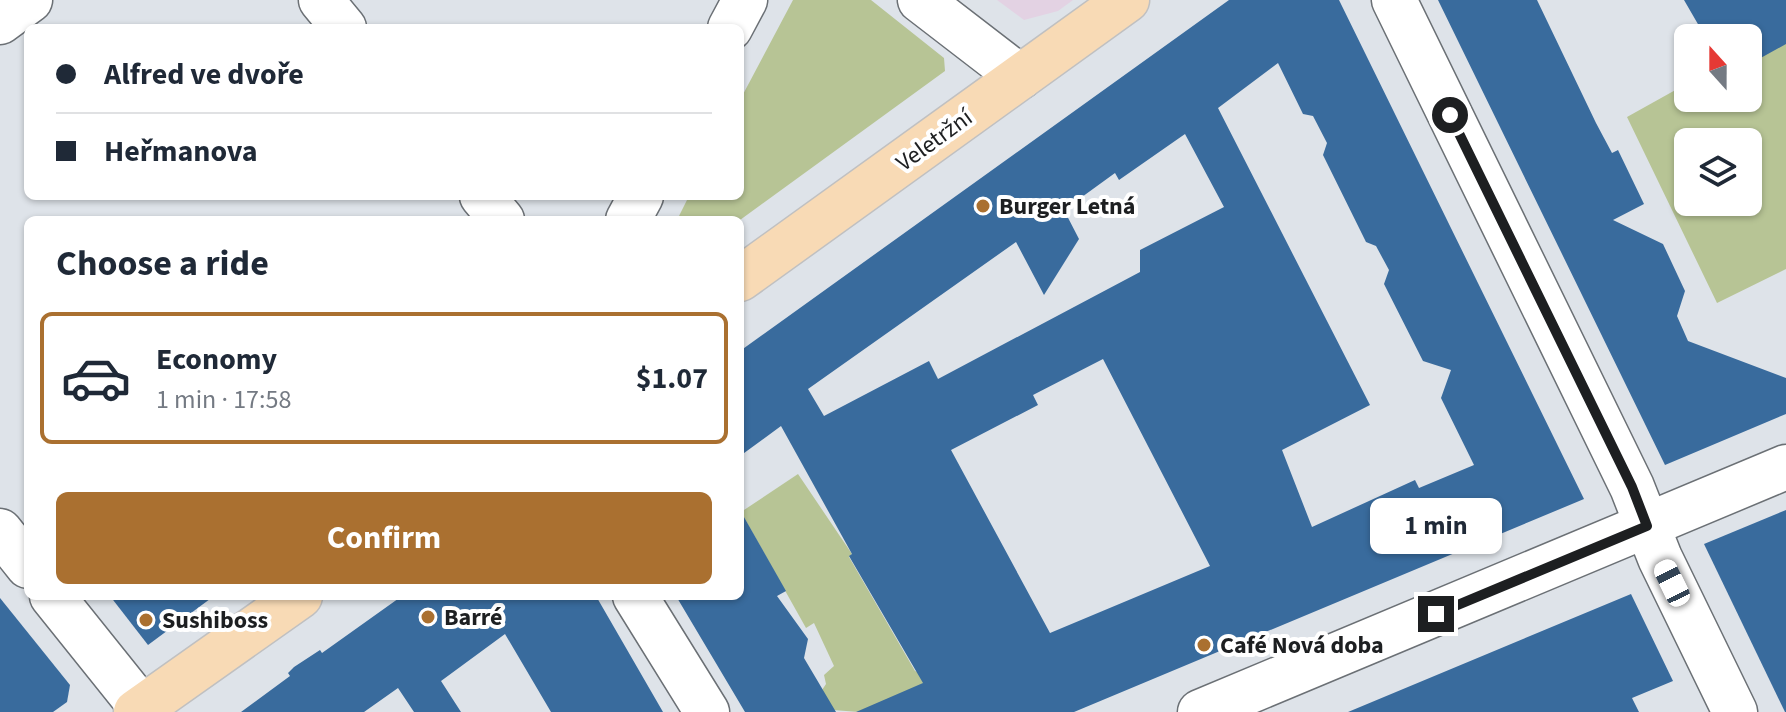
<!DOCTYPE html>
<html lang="en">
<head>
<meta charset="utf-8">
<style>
  body { margin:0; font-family:"Source Sans 3",sans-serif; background:#f6f6f7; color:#1f2937; height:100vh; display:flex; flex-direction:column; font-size:30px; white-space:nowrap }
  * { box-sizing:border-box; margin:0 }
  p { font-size:26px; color:#747a83 }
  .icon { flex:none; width:44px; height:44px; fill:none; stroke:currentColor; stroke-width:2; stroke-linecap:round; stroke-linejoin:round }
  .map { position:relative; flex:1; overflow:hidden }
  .side { position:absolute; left:24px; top:216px; width:720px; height:384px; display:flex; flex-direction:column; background:#fff; border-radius:12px; box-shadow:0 2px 6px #0004 }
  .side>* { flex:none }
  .top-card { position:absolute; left:24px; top:24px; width:720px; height:176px; border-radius:12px; box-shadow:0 2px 6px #0004; display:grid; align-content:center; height:176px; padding:0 32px; background:#fff }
  .needle { width:52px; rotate:339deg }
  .fabs { position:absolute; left:1674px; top:24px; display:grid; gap:16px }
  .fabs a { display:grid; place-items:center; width:88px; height:88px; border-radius:12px; background:#fff; box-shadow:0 2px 6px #0004; font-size:40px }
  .end { position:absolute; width:36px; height:36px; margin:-18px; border:10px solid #1d1f21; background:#fff; box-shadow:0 0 0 4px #fff }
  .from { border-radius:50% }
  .bubble { position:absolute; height:56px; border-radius:12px; background:#fff; box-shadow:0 2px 6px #0004; font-size:26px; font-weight:700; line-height:56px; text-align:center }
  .car { position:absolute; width:24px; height:48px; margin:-24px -12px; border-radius:10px; box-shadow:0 0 6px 2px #0007; background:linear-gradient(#fff 24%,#345 0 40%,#fff 0 76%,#345 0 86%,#fff 0) }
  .top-card b { display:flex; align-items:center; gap:28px; height:76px; font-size:30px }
  .top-card b+b { border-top:2px solid #e0e1e3 }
  .top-card i { width:20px; height:20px; background:#1f2937 }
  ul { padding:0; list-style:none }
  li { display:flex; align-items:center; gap:24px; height:132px; margin:0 16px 12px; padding:0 16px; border:4px solid transparent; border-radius:12px }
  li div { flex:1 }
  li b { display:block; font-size:30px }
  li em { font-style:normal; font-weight:700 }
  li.current { border-color:#aa7030 }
  li>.icon { width:72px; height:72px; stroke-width:1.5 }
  h2 { padding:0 32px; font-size:36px; line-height:96px }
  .action { display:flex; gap:16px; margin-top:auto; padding:16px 32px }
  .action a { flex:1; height:92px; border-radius:12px; background:#aa7030; color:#fff; font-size:32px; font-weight:700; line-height:92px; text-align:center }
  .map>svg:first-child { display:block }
  .commercial { fill:#e3d2e3 }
  .green { fill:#b7c495; fill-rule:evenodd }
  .building { fill:#396b9d; fill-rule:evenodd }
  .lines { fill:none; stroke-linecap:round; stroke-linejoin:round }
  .minor-casing { stroke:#6b7075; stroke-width:47 }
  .major-casing { stroke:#c0c0c1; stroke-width:47 }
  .minor { stroke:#fff; stroke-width:44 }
  .major { stroke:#f8dab5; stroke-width:44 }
  .route { stroke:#1d1f21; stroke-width:10 }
  .poi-dot { fill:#aa7030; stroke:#fff; stroke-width:3 }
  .labels { text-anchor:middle; stroke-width:8; stroke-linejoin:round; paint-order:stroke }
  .street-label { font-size:24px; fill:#1d1f21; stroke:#fff }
  .poi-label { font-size:24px; font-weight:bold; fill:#1d1f21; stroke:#fff; text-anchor:start }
</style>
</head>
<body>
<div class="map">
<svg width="1786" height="712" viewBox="0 0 1786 712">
  <rect width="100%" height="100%" fill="#dee3e9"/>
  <path class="commercial" d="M997,0H1073L1058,11L1024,20Z"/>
  <g class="green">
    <path d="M793,0H871L944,58L945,71L740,220H677L689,196H740V100Z"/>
    <path d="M1786,28V269L1717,303L1627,117L1688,83V98H1748V50ZM1688,142H1748V202H1688Z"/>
    <path d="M798,474L852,554L849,557L915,671L936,678L859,712L833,710L822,690L826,684L824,675L834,666L814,623L806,628L741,512Z"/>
  </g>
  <g class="building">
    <path d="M1229,0H1339L1584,499L1074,712H856L923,683L849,556L852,554L781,426L740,456V351ZM1278,63L1303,114L1313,116L1327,143L1323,155L1366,242L1376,246L1389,270L1384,284L1423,361L1451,370L1441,398L1474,465L1419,488L1415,480L1312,527L1282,450L1370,405L1218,108ZM1185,134L1224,207L1140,250V272L938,379L929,361L824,416L808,389L1016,242L1044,295L1079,239L1064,210L1115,173L1119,180ZM1103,359L1210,566L1050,633L951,450L1038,405L1033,395Z"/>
    <path d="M1438,0H1537L1596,123L1612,153L1618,150L1644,204L1613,220L1663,244L1685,291L1677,316L1688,341L1786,378V414L1665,465Z"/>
    <path d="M1684,0H1786V44L1748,65V38H1706Z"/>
    <path d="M740,510L786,591L777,596L808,639L804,658L836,712H745L676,596H740Z"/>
    <path d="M1786,510V712H1785L1704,544Z"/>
    <path d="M1631,594L1673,681L1632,698L1639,712H1348Z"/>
    <path d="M110,596H214L148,645Z"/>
    <path d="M402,596H596L663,712H551L505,634L441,681L461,712H414L398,688L364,712H241L290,676L288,673L294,667L320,650L322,653Z"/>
    <path d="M0,598L70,685L67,702L53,712H0Z"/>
  </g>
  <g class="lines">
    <defs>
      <g id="minor">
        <path d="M321,0L344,28"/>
        <path d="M920,0L1020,77"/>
        <path d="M1394,0L1632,487L1660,558L1735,712"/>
        <path d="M0,22L30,0"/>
        <path d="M730,28L745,0"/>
        <path d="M482,196L502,220"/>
        <path d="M628,220L641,196"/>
        <path d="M0,531L28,566"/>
        <path d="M52,596L145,712"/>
        <path d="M635,596L707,712"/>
        <path d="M1200,712L1786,467"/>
      </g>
      <g id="major">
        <path d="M740,279L1127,0"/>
        <path d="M136,712L300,596"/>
      </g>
    </defs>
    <use href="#minor" class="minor-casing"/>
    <use href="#major" class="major-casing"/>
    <use href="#minor" class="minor"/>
    <use href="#major" class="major"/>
  </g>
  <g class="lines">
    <path class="route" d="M1436,614L1647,526L1632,487L1450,115"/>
  </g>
  <g class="poi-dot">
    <circle cx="983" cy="206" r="8"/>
    <circle cx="428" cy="617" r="8"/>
    <circle cx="146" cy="620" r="8"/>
    <circle cx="1204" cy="645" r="8"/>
  </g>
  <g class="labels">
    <g class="street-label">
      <text transform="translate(934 140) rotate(-36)" y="8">Veletržní</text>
    </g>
    <g class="poi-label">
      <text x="999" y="214">Burger Letná</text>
      <text x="444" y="625">Barré</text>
      <text x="162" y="628">Sushiboss</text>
      <text x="1220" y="653">Café Nová doba</text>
    </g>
  </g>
</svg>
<div class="fabs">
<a><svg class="needle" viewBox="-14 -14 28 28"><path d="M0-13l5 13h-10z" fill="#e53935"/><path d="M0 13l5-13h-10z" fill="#747a83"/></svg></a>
<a><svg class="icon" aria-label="layers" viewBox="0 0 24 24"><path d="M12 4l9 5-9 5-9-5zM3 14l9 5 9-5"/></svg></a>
</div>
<i class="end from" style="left:1450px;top:115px"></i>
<i class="end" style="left:1436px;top:614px"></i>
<div class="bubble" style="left:1370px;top:498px;width:132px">1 min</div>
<i class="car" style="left:1672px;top:583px;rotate:334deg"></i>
<div class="top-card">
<b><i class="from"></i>Alfred ve dvoře</b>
<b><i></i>Heřmanova</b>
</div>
<section class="side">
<h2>Choose a ride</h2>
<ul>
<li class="current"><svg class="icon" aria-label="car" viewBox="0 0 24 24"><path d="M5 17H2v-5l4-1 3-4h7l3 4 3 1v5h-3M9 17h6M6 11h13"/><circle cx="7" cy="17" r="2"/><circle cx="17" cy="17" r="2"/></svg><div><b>Economy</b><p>1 min · 17:58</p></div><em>$1.07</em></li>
</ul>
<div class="action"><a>Confirm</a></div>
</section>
</div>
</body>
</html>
